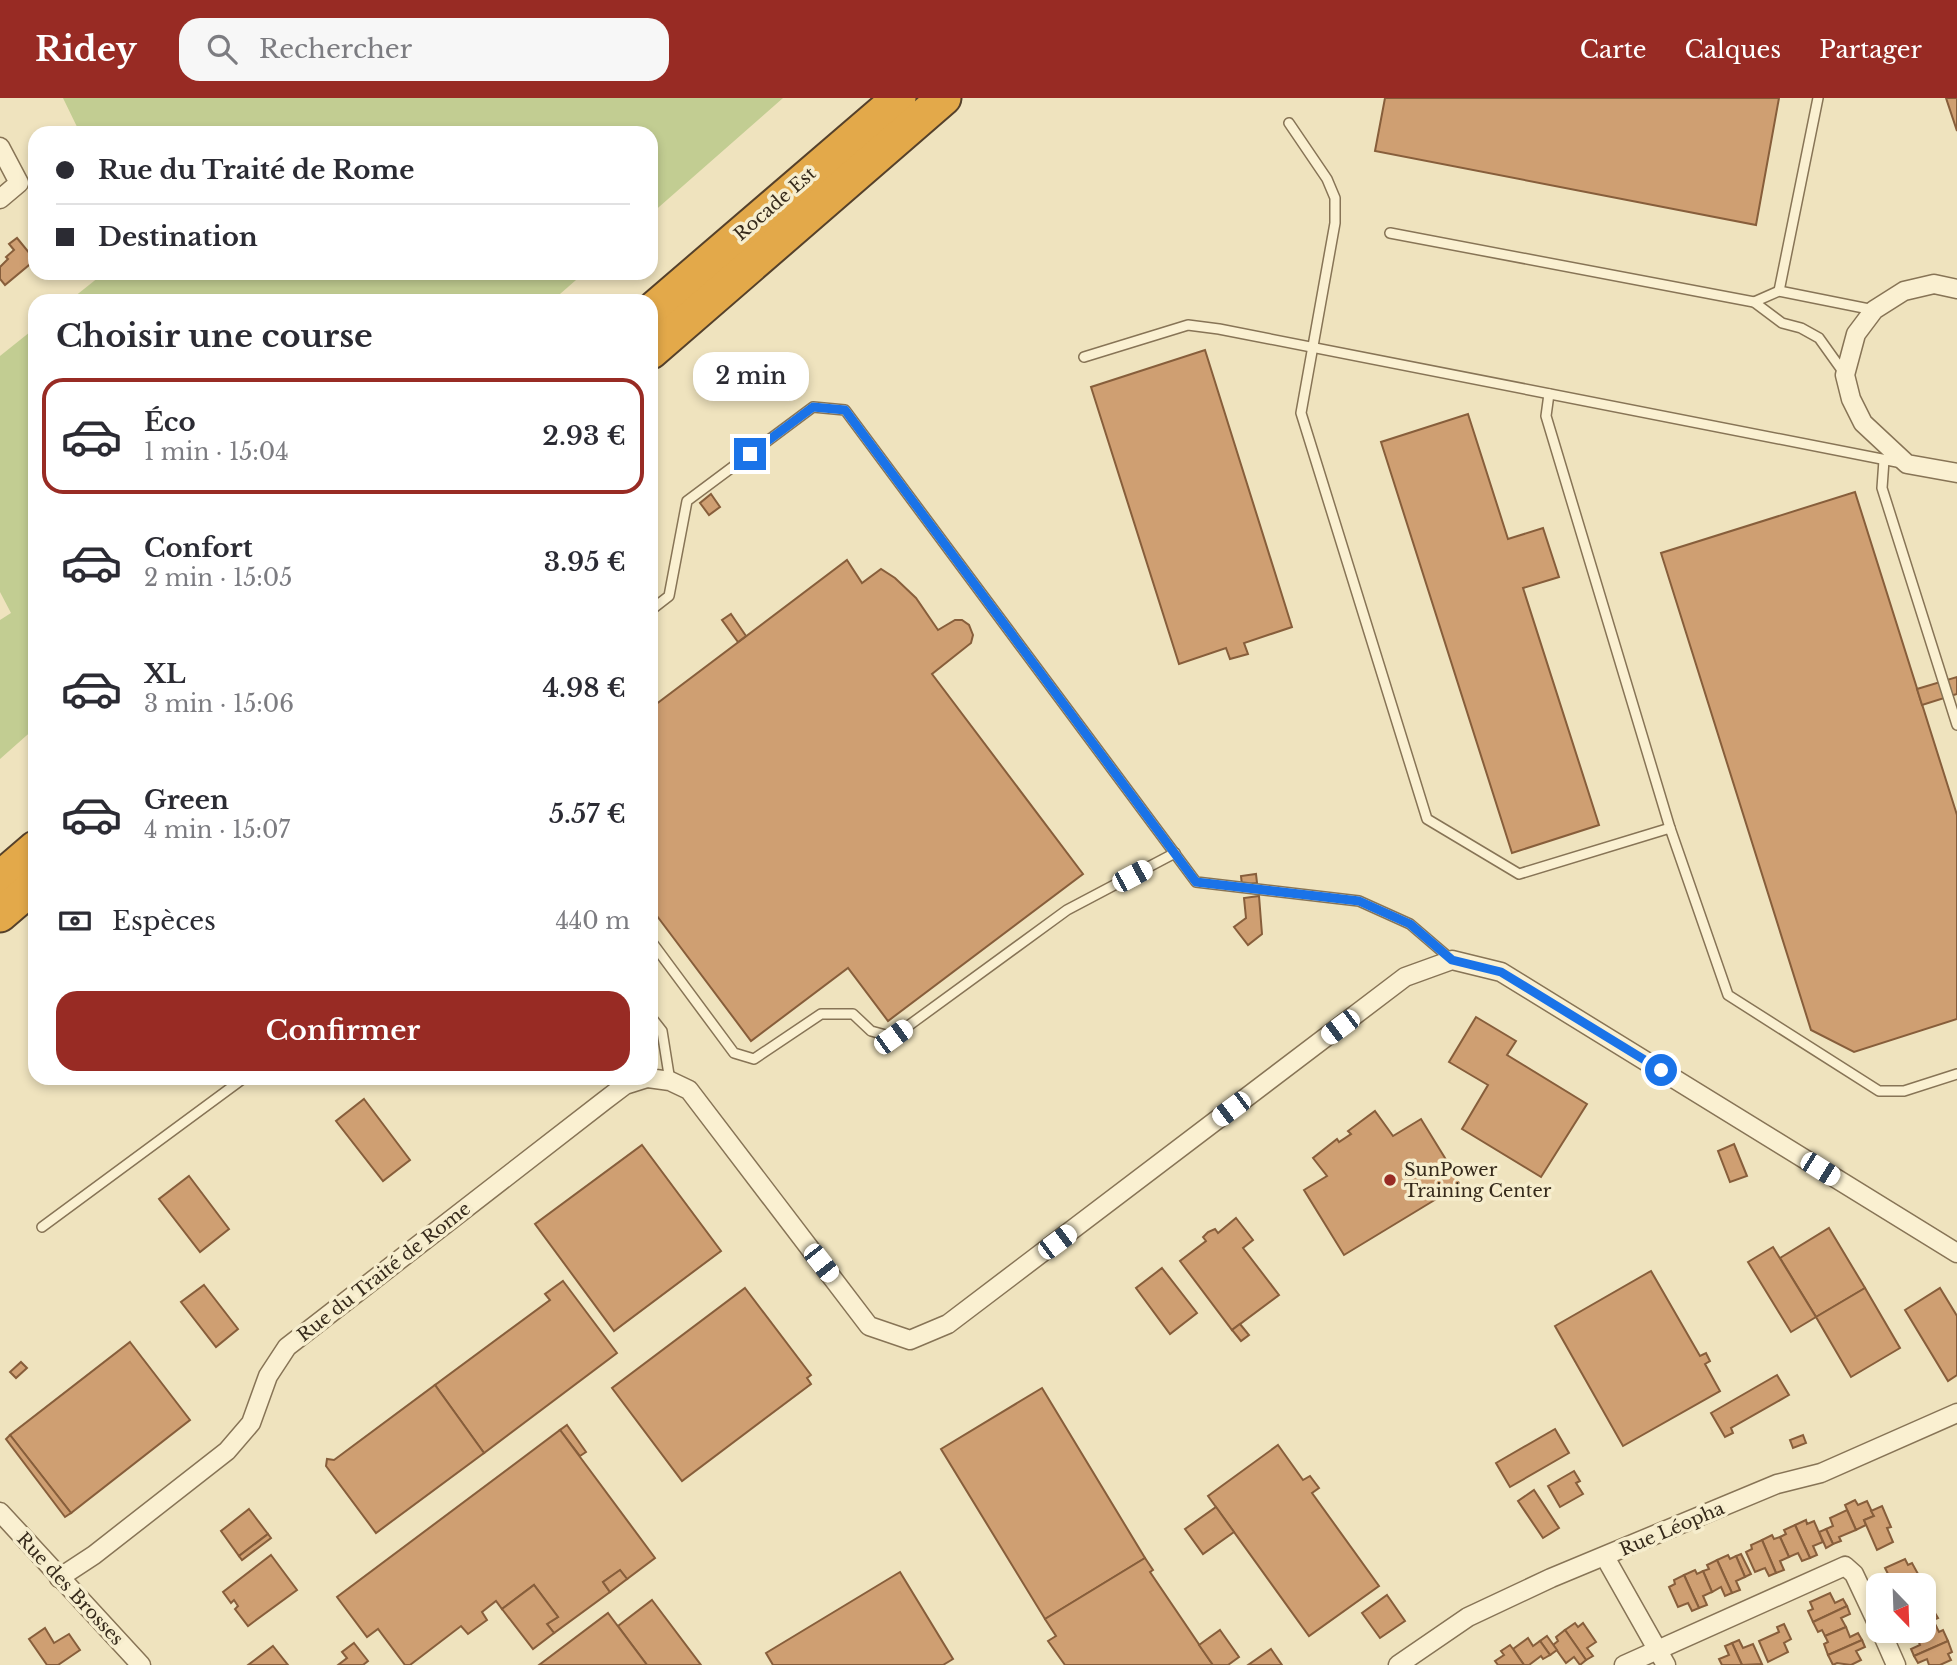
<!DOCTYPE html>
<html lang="fr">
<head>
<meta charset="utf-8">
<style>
  body { margin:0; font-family:"Libre Baskerville",serif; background:#f7f7f7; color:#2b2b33; height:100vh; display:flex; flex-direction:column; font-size:26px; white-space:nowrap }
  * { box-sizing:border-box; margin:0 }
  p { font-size:23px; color:#7c7c81 }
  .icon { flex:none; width:38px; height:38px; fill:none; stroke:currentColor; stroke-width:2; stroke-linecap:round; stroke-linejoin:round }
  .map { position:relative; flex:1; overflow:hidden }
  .sheet { position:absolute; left:28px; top:196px; width:630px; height:791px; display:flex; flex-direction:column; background:#fff; border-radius:21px; box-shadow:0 4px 10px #0003 }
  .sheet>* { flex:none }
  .guide { position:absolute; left:28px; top:28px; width:630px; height:154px; border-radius:21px; box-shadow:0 4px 10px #0003; display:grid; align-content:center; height:154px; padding:0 28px; background:#fff }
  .needle { width:46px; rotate:157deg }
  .fabs { position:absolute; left:1866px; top:1475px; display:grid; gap:14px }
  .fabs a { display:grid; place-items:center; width:70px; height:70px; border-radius:14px; background:#fff; box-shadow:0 4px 10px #0003; font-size:35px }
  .end { position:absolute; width:32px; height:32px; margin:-16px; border:9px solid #1a73e8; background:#fff; box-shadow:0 0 0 4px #fff }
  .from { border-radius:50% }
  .bubble { position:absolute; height:49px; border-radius:21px; background:#fff; box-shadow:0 4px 10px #0003; font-size:23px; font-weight:600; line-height:49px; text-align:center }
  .car { position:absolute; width:21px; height:42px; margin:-21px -10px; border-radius:9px; box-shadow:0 0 5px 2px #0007; background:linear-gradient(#fff 24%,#345 0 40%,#fff 0 76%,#345 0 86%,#fff 0) }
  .guide b { display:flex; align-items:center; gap:24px; height:66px; font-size:26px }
  .guide b+b { border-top:2px solid #e1e1e2 }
  .guide i { width:18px; height:18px; background:#2b2b33 }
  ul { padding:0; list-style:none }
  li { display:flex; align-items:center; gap:21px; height:116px; margin:0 14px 10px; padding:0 14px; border:4px solid transparent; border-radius:21px }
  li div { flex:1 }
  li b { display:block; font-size:26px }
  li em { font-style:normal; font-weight:600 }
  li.current { border-color:#982b24 }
  li>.icon { width:63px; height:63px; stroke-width:1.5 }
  h2 { padding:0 28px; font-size:32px; line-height:84px }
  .pay { display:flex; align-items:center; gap:18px; height:77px; padding:0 28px; font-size:26px }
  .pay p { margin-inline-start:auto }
  .primary-button { display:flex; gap:14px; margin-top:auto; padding:14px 28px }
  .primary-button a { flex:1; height:80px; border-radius:21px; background:#982b24; color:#fff; font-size:28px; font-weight:600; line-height:80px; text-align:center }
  header { display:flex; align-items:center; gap:42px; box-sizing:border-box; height:98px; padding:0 35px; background:#982b24; color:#fff }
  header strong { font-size:33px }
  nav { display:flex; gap:38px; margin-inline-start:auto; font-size:24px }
  .search { width:490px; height:63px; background:#f7f7f7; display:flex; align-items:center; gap:18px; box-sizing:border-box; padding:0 24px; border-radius:21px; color:#7c7c81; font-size:26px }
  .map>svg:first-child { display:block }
  .green { fill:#c2cd92 }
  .building { fill:#cf9f72; stroke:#875e3b; stroke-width:2 }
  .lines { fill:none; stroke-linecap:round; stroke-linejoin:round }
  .lane-casing { stroke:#877456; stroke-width:12 }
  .street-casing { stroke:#877456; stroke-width:21 }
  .highway-casing { stroke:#55412b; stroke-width:37 }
  .lane { stroke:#faf0d1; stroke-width:9 }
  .street { stroke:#faf0d1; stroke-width:18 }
  .highway { stroke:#e3a94a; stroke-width:33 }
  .route { stroke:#1a73e8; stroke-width:9 }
  .poi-dot { fill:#982b24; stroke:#f6edcd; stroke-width:2.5 }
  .labels { text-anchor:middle; stroke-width:7; stroke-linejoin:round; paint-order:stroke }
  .street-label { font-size:18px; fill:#362a1b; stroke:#f6edcd }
  .poi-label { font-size:18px; fill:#362a1b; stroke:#f6edcd; text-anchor:start }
</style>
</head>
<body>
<header>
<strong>Ridey</strong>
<div class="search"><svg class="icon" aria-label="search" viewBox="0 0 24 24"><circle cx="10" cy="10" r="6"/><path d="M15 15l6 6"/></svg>Rechercher</div>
<nav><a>Carte</a><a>Calques</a><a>Partager</a></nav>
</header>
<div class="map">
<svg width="1957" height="1567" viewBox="0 0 1957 1567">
  <rect width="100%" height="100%" fill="#efe3be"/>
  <g class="green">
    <path d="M63,0H783L651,116V35H80Z"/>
    <path d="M104,175H584L552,203H69Z"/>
    <path d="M35,230V630L0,661V522L11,515L0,494V258Z"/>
  </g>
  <g class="building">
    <path d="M1385,0H1779L1756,127L1375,53Z"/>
    <path d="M1946,0H1957V33Z"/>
    <path d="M17,140L35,162L5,187L0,181V169L8,161L6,159L14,152L9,146Z"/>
    <path d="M1205,252L1292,529L1244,545L1248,556L1230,561L1226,550L1179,566L1091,289Z"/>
    <path d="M1468,316L1508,441L1543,430L1559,479L1523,490L1599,727L1512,755L1381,344Z"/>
    <path d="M1855,394L1957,717V921L1854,954L1811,932L1661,455Z"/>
    <path d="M711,396L720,409L709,417L700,405Z"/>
    <path d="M847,462L862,485L881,471L895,480L916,500L938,532L955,522H962L969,527L973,537L971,545L932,576L1083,776L888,923L848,870L751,943L651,810V610Z"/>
    <path d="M731,516L746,538L738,544L722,522Z"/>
    <path d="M1957,579V596L1922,607L1917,591Z"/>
    <path d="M1256,776L1257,785L1242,787L1241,778Z"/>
    <path d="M1259,798L1262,836L1248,847L1234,829L1246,820L1244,800Z"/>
    <path d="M1476,919L1516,943L1507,957L1587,1006L1541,1079L1462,1031L1488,987L1449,964Z"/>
    <path d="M364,1001L410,1062L383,1083L336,1023Z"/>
    <path d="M1375,1013L1393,1038L1421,1021L1461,1086L1344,1157L1304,1092L1327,1078L1313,1060L1337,1041L1339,1044L1351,1036L1348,1033Z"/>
    <path d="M1734,1046L1747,1078L1730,1084L1718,1053Z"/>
    <path d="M642,1047L721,1153L614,1233L535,1126Z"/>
    <path d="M189,1078L229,1131L200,1154L159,1101Z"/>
    <path d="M1236,1120L1253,1142L1243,1150L1279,1197L1232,1232L1180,1163L1206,1143L1203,1139L1208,1134L1215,1131L1218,1135Z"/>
    <path d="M1829,1130L1865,1190L1816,1219L1780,1160Z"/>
    <path d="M1773,1149L1816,1219L1791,1234L1748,1164Z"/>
    <path d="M1162,1170L1197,1215L1170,1236L1136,1190Z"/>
    <path d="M1651,1173L1700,1258L1706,1255L1710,1263L1705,1266L1720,1293L1623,1348L1555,1228Z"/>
    <path d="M563,1183L617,1255L484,1355L435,1287L550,1202L545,1196Z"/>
    <path d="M204,1187L238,1231L216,1249L181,1204Z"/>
    <path d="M745,1190L811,1277L807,1280L811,1286L682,1383L612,1290Z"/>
    <path d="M1865,1190L1900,1250L1851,1279L1816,1219Z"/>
    <path d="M1940,1190L1957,1218V1277L1948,1283L1905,1212Z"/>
    <path d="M1240,1226L1249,1237L1241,1243L1232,1232Z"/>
    <path d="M130,1244L190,1322L71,1415L10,1337Z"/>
    <path d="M21,1264L27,1270L16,1280L10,1274Z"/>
    <path d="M1777,1277L1789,1297L1731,1330L1733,1335L1725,1339L1711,1315Z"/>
    <path d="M435,1287L484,1355L376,1435L326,1368L327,1361L334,1362Z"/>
    <path d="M1042,1290L1145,1460L1045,1521L941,1351Z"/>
    <path d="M567,1327L586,1354L580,1358L560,1332Z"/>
    <path d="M1555,1331L1569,1355L1510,1389L1496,1365Z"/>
    <path d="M560,1332L655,1460L627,1481L620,1472L603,1484L610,1494L554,1535L547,1526L558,1519L534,1487L502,1511L496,1503L482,1514L487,1522L468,1536L461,1528L410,1567H405L378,1531L367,1539L337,1499Z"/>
    <path d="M10,1337L71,1415L65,1419L6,1341Z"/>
    <path d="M1803,1337L1806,1345L1793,1350L1790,1342Z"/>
    <path d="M1278,1347L1303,1382L1310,1378L1319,1390L1312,1395L1379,1488L1309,1538L1208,1398Z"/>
    <path d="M1574,1373L1580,1383L1576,1385L1583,1396L1560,1409L1548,1388Z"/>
    <path d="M1534,1392L1559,1430L1543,1440L1518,1403Z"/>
    <path d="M1855,1402L1858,1407L1867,1403L1874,1418L1864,1422L1866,1427L1856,1432L1845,1407Z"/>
    <path d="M1882,1408L1891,1429L1887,1430L1893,1444L1877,1452L1864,1422L1874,1418L1871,1413Z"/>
    <path d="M1216,1409L1234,1434L1203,1456L1185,1431Z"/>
    <path d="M249,1411L268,1436L239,1458L221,1433Z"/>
    <path d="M1847,1412L1856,1432L1839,1439L1841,1443L1833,1446L1826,1431L1833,1428L1830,1420Z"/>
    <path d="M1806,1422L1807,1426L1814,1423L1823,1444L1813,1448L1817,1457L1810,1460L1795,1427Z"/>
    <path d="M1795,1427L1810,1460L1802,1463L1798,1455L1789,1459L1780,1439L1786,1436L1784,1432Z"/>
    <path d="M1826,1431L1833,1446L1826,1450L1819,1434Z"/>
    <path d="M268,1436L271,1440L242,1462L239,1458Z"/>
    <path d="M1772,1437L1774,1441L1780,1439L1789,1459L1780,1463L1784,1472L1776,1475L1762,1442Z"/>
    <path d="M1762,1442L1776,1475L1769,1478L1765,1470L1755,1474L1746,1454L1752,1451L1751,1447Z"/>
    <path d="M1741,1456L1751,1476L1745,1479L1736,1458Z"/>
    <path d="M271,1457L297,1492L248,1528L235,1511L238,1508L234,1502L231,1505L223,1494Z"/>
    <path d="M1728,1457L1730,1461L1736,1458L1745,1479L1736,1483L1740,1492L1732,1495L1717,1462Z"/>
    <path d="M1145,1460L1153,1472L1150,1474L1213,1567H1065L1048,1543L1056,1538L1045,1521Z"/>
    <path d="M1905,1461L1908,1467L1912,1465L1918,1476L1892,1488H1883L1881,1484L1890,1480L1885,1470Z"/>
    <path d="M1717,1462L1732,1495L1725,1498L1721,1489L1712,1494L1703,1473L1709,1471L1707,1467Z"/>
    <path d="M620,1472L627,1481L610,1494L603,1484Z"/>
    <path d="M1695,1472L1697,1476L1703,1473L1712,1494L1703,1498L1707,1507L1699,1510L1684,1477Z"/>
    <path d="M900,1474L953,1561L943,1567H773L766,1555Z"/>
    <path d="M1918,1476L1922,1487L1892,1488Z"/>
    <path d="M1684,1477L1699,1510L1692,1513L1688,1505L1678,1509L1669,1489L1675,1486L1674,1482Z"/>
    <path d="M534,1487L558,1519L547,1526L554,1535L533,1551L502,1511Z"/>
    <path d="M1830,1495L1835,1505L1843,1501L1847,1508L1813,1524L1808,1513L1813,1511L1810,1504Z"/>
    <path d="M1387,1497L1405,1523L1380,1540L1362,1515Z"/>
    <path d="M652,1502L701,1567H647L618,1528Z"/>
    <path d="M1847,1508L1850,1516L1841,1520L1846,1529L1825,1538L1822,1532L1818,1534L1813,1524Z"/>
    <path d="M1932,1510L1938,1520L1933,1522L1936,1528L1916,1537L1914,1533H1923V1514Z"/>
    <path d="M608,1515L647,1567H539Z"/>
    <path d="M1575,1525L1578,1529L1583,1525L1596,1544L1587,1550L1593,1558L1586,1562L1565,1532Z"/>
    <path d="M1784,1526L1791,1541L1784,1545L1788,1554L1768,1564L1759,1543L1779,1534L1777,1529Z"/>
    <path d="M1936,1528L1939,1534L1943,1532L1948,1543L1914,1558L1911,1551L1920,1547L1916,1537Z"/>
    <path d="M1846,1529L1850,1539L1858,1535L1862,1542L1828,1557L1824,1546L1828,1544L1825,1538Z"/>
    <path d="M45,1530L54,1545L69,1536L80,1552L58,1567H47L29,1541Z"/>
    <path d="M1220,1532L1239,1559L1228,1567H1213L1199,1547Z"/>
    <path d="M1565,1532L1586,1562L1580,1567L1574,1559L1566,1565L1553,1547L1558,1543L1556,1539Z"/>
    <path d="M1547,1538L1557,1552L1550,1557L1540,1543Z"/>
    <path d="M1528,1540L1533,1548L1540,1543L1550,1557L1543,1561L1541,1558L1529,1567H1524L1513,1551Z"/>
    <path d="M1739,1542L1743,1550L1753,1546L1762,1566L1742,1567L1732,1545Z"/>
    <path d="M1862,1542L1865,1549L1856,1553L1861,1562L1851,1567L1837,1565L1833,1567L1828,1557Z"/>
    <path d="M1948,1543L1952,1554L1948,1556L1951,1562L1940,1567H1929L1927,1561L1918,1565L1914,1558Z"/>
    <path d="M354,1545L368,1563L363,1567H338L347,1560L342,1554Z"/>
    <path d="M1732,1545L1742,1567H1722L1719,1561L1729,1557L1725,1548Z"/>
    <path d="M1510,1547L1513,1551L1524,1567H1498L1495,1563L1504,1557L1501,1553Z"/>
    <path d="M273,1548L288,1567H248Z"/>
    <path d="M1271,1551L1282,1567H1248Z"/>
  </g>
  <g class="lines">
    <defs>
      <g id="lane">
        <path d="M1289,25L1327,81L1335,100V125L1301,315L1427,721L1519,776L1670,730"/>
        <path d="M1390,135L1754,204L1782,225L1801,230L1819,240L1844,275"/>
        <path d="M1779,193L1818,0"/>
        <path d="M1754,204L1779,193L1874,212"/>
        <path d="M1084,259L1188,227L1219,231L1902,365"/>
        <path d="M1549,296L1546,318L1670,730L1728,897L1879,993H1904L1957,976"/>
        <path d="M1884,362L1882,390L1957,627"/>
        <path d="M651,512L669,498L687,403L813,309L845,312L1196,784L1359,803L1410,826L1452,862"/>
        <path d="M651,843L734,955L754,961L821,916H853L871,933L893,939L1067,812L1175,755"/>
        <path d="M651,919L662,933L670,983"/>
        <path d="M42,1129L244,980"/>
      </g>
      <g id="street">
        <path d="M0,49L19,85L0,101"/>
        <path d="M1957,191L1934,186L1904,193L1874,212L1856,236L1845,277L1851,301L1863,325L1907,366L1957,375"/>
        <path d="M648,980L670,983L689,992L869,1228L910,1242L948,1226L1405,879L1452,862L1501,874L1957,1155"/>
        <path d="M0,1414L141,1567"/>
        <path d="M1605,1459L1666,1567"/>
        <path d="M59,1480L94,1457L227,1353L251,1325L268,1278L287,1249L604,1003L625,987L647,980"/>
        <path d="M1881,1533L1896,1567"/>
        <path d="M1398,1567L1468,1519L1551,1480L1777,1386L1821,1375L1957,1315"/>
        <path d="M1624,1567L1845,1468L1854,1476L1878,1527"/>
      </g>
      <g id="highway">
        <path d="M651,213L899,0"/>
        <path d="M651,254L944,0"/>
        <path d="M0,780L35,750"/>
        <path d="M0,817L35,787"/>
      </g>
    </defs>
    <use href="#lane" class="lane-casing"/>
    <use href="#street" class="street-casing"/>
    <use href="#highway" class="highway-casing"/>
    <use href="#lane" class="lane"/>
    <use href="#street" class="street"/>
    <use href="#highway" class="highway"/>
  </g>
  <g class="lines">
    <path class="route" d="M750,356L813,309L845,312L1196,784L1359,803L1410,826L1452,862L1501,874L1661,972"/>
  </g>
  <circle class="poi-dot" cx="1390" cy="1082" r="7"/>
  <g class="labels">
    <g class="street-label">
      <text transform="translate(775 106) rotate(-41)" y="6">Rocade Est</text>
      <text transform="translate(384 1174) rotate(-38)" y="6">Rue du Traité de Rome</text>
      <text transform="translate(1672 1431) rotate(-23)" y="6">Rue Léopha</text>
      <text transform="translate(70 1491) rotate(47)" y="6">Rue des Brosses</text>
    </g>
    <g class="poi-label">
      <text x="1404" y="1078">SunPower<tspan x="1404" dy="21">Training Center</tspan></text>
    </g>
  </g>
</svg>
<div class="fabs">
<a><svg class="needle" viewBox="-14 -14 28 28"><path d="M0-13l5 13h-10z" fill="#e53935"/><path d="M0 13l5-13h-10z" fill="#7c7c81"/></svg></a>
</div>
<i class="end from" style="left:1661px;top:972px"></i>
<i class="end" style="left:750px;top:356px"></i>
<div class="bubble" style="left:693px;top:254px;width:116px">2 min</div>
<i class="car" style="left:1132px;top:778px;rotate:62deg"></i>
<i class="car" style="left:1340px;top:929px;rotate:233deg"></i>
<i class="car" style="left:893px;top:939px;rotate:54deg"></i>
<i class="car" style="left:1231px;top:1011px;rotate:233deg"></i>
<i class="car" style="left:1820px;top:1071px;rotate:122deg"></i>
<i class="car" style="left:1057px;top:1144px;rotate:53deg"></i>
<i class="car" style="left:821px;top:1165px;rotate:142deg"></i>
<div class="guide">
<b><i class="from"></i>Rue du Traité de Rome</b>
<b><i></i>Destination</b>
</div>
<section class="sheet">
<h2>Choisir une course</h2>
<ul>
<li class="current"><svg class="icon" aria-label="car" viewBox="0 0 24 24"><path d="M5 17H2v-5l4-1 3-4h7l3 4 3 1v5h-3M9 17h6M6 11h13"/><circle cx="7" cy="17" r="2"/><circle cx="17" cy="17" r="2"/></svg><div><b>Éco</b><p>1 min · 15:04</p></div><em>2.93 €</em></li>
<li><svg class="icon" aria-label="car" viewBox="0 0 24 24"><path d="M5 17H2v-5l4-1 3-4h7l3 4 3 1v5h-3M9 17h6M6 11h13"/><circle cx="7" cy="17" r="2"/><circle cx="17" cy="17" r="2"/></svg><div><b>Confort</b><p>2 min · 15:05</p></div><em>3.95 €</em></li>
<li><svg class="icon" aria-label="car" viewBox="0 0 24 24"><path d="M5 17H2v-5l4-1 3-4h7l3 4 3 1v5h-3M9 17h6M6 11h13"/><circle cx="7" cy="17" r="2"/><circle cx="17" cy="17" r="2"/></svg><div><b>XL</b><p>3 min · 15:06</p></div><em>4.98 €</em></li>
<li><svg class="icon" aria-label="car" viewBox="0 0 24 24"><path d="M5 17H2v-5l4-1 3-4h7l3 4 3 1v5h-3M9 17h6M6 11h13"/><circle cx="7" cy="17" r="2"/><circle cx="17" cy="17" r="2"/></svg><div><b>Green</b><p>4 min · 15:07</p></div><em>5.57 €</em></li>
</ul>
<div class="pay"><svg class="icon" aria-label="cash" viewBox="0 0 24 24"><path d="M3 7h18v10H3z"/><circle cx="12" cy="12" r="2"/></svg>Espèces<p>440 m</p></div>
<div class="primary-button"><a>Confirmer</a></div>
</section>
</div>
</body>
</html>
